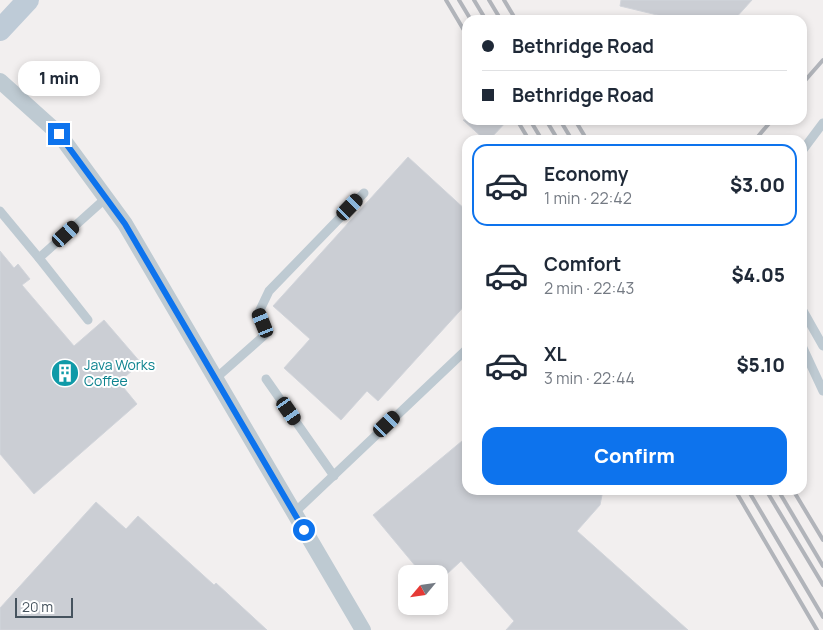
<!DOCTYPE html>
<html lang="en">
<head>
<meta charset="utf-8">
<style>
  body { margin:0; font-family:Manrope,sans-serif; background:#f6f6f7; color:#1f2937; height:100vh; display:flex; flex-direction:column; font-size:19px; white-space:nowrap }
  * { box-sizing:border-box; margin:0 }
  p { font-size:16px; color:#747a83 }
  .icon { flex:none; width:28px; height:28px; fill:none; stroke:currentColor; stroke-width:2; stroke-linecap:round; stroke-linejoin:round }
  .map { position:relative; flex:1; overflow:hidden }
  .panel { position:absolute; left:462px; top:135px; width:345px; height:360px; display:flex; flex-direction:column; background:#fff; border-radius:15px; box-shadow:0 2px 8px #0003 }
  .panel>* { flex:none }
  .guide { position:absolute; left:462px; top:15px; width:345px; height:110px; border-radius:15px; box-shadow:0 2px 8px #0003; display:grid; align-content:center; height:110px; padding:0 20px; background:#fff }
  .needle { width:32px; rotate:241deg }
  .tools { position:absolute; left:398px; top:565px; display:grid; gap:10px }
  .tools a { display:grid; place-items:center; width:50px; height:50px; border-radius:10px; background:#fff; box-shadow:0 2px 8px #0003; font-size:25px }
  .scale { position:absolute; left:15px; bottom:12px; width:58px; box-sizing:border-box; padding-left:5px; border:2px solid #46535e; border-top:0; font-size:14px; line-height:18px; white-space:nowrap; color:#46535e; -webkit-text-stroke:4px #fff; paint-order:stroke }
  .end { position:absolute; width:22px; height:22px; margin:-11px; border:6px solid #0d73ed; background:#fff; box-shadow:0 0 0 2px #fff }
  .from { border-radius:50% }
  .bubble { position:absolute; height:35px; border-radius:15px; background:#fff; box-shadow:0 2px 8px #0003; font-size:16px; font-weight:800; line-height:35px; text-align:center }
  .car { position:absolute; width:15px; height:30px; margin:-15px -8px; border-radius:6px; box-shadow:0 0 4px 1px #0007; background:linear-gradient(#222 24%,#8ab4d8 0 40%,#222 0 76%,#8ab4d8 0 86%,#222 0) }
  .guide b { display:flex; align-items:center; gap:18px; height:48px; font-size:19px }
  .guide b+b { border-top:1px solid #e0e1e3 }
  .guide i { width:12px; height:12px; background:#1f2937 }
  ul { padding:9px 0 0; list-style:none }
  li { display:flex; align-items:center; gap:15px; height:82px; margin:0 10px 8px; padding:0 10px; border:2px solid transparent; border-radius:15px }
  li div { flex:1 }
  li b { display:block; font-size:19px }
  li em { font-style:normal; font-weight:800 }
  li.active { border-color:#0d73ed }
  li>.icon { width:45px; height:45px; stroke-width:1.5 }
  .action { display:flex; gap:10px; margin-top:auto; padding:10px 20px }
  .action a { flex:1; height:58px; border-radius:15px; background:#0d73ed; color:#fff; font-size:20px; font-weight:800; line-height:58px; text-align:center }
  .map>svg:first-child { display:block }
  .building { fill:#cbced4; stroke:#d2d5db }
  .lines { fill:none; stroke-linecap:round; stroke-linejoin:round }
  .lane { stroke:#becad2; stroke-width:9 }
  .street { stroke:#becad2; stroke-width:16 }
  .secondary { stroke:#becbd7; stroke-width:22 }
  .rail { stroke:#b1b4ba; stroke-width:4 }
  .route { stroke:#0d73ed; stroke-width:6 }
  .labels { text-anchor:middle; stroke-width:4; stroke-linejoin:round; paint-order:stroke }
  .culture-label { font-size:14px; fill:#0d838f; stroke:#fff; text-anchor:start }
</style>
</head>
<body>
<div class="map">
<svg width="823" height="630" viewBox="0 0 823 630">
  <rect width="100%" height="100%" fill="#f2efef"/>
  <g class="building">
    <path d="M621,0H752L734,20H678L620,6Z"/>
    <path d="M463,120H508L489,140H485Z"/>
    <path d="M408,157L468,212V302L378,401L367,391L341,420L284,368L310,339L273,306Z"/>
    <path d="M0,251L14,268L18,264L30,279L22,285L74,346L104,320L141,363L119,382L137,404L34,494L0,454Z"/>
    <path d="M468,436V490H603L600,505L577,531L688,630H506L514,621L461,561L447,574H422L373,515Z"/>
    <path d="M96,502L126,529L138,516L214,585L216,583L267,630H0V608Z"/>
  </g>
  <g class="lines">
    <g class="lane">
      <path d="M802,151L823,123"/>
      <path d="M0,211L39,258L106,198"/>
      <path d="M39,258L88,320"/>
      <path d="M802,309L823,346"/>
      <path d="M802,346L823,391"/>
      <path d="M215,379L267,333L259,312L269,291L364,193"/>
      <path d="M266,379L334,476"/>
      <path d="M294,513L468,348"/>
    </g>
    <path class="street" d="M0,81L59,134L125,224L363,630"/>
    <path class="secondary" d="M0,30L28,0"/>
    <g class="rail">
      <path d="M446,0L468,37"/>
      <path d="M459,0L471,20"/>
      <path d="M474,0L486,20"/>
      <path d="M489,0L501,20"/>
      <path d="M504,0L516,20"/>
      <path d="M802,84L823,60"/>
      <path d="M517,120L529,140"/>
      <path d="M530,120L542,140"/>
      <path d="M546,120L558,140"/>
      <path d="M560,120L572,140"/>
      <path d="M575,120L587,140"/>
      <path d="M755,140L772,120"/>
      <path d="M735,490L817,630"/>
      <path d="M748,490L823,617"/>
      <path d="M766,490L823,585"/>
      <path d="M778,490L823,566"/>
      <path d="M793,490L823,540"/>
    </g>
  </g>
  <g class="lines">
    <path class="route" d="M59,134L125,224L304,530"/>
  </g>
  <defs>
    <symbol id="building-disc" viewBox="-11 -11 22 22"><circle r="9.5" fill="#0f9aa8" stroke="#fff"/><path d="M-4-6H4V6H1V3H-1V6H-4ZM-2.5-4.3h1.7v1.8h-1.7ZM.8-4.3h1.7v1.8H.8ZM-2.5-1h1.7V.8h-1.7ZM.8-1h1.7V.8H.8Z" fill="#fff"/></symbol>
  </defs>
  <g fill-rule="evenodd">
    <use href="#building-disc" x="49" y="357" width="32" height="32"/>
  </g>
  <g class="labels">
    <g class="culture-label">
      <text x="84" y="370">Java Works<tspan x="84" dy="16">Coffee</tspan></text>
    </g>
  </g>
</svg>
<div class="tools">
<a><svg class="needle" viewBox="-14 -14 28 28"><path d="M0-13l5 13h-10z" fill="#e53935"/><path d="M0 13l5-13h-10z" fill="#747a83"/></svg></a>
</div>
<div class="scale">20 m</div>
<i class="end from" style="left:304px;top:530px"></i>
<i class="end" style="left:59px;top:134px"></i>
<div class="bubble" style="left:18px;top:61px;width:82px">1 min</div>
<i class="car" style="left:350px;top:207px;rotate:44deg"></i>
<i class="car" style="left:66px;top:234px;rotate:48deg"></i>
<i class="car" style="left:263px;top:323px;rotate:338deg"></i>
<i class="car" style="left:289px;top:411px;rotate:145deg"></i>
<i class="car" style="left:387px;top:424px;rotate:46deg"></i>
<div class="guide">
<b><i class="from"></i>Bethridge Road</b>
<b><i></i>Bethridge Road</b>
</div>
<section class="panel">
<ul>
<li class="active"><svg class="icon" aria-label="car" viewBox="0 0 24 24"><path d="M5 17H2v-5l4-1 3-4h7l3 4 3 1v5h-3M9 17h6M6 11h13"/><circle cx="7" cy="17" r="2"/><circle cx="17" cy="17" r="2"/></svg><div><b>Economy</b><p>1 min · 22:42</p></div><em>$3.00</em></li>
<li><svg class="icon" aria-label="car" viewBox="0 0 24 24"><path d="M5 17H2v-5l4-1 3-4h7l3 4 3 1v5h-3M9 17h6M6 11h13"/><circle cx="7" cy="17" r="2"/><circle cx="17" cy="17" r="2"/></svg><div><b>Comfort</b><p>2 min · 22:43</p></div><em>$4.05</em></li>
<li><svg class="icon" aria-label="car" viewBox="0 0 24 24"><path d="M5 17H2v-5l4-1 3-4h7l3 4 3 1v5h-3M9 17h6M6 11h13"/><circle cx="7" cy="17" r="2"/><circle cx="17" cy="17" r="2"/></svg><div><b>XL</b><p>3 min · 22:44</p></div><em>$5.10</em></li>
</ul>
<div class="action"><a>Confirm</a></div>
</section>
</div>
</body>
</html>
